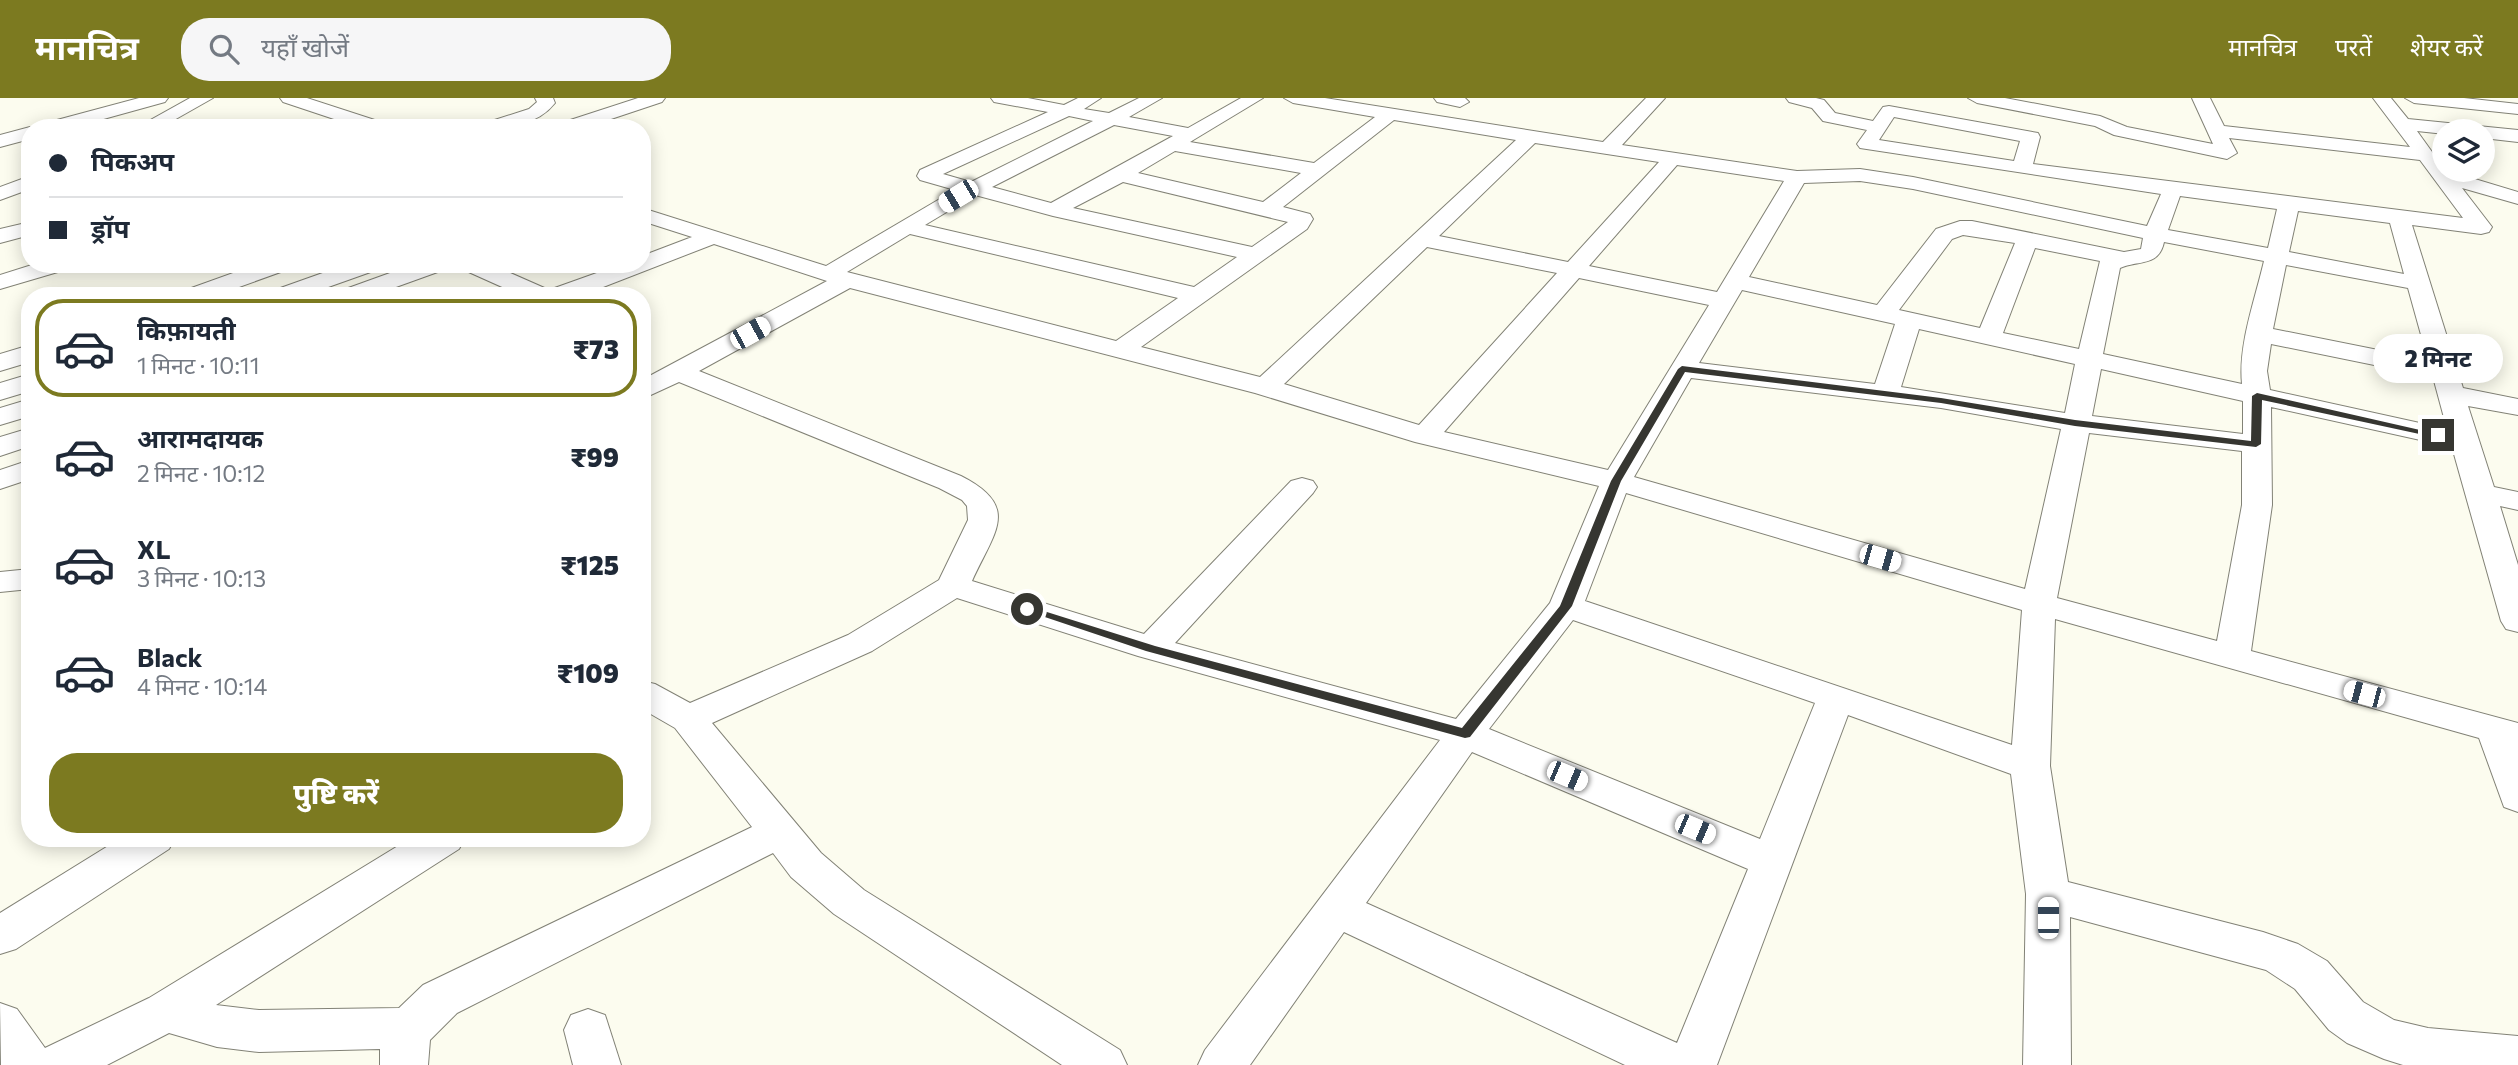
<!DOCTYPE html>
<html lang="hi">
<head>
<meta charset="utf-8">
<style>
  body { margin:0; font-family:Commissioner,"Noto Sans Devanagari",sans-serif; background:#f6f6f7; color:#1f2937; height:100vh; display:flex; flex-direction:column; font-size:26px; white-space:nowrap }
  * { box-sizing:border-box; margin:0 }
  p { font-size:23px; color:#747a83 }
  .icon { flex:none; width:38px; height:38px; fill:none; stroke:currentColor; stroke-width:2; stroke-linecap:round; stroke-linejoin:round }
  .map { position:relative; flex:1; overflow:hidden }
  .side { position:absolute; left:21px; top:189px; width:630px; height:560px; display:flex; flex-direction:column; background:#fff; border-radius:28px; box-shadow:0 4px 18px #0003 }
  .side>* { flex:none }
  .banner { position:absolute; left:21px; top:21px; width:630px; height:154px; border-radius:28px; box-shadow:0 4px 18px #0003; display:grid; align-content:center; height:154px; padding:0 28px; background:#fff }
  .fabs { position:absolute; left:2432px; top:21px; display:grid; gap:14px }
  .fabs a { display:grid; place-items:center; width:63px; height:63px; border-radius:50%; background:#fff; box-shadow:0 4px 18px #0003; font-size:35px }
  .end { position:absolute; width:32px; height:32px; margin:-16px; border:9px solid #363631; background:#fff; box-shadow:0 0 0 4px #fff }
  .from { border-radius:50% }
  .bubble { position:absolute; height:49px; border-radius:24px; background:#fff; box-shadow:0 4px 18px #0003; font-size:23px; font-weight:800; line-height:49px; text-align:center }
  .car { position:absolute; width:21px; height:42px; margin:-21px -10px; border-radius:9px; box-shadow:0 0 5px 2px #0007; background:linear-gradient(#fff 24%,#345 0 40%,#fff 0 76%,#345 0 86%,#fff 0) }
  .banner b { display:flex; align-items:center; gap:24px; height:66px; font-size:26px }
  .banner b+b { border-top:2px solid #e0e1e3 }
  .banner i { width:18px; height:18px; background:#1f2937 }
  ul { padding:12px 0 0; list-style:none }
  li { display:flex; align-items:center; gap:21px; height:98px; margin:0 14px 10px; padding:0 14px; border:4px solid transparent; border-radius:28px }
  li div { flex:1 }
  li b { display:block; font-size:26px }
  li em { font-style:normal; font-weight:800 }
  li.selected { border-color:#7c7a20 }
  li>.icon { width:63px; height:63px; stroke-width:1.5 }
  .action { display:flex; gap:14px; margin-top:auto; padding:14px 28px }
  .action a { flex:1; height:80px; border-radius:28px; background:#7c7a20; color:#fff; font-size:28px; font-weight:800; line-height:80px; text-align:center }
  header { display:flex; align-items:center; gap:42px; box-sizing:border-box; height:98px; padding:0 35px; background:#7c7a20; color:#fff }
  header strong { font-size:33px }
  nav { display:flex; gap:38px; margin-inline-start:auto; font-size:24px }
  .search { width:490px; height:63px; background:#f6f6f7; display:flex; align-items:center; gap:18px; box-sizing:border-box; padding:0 24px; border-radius:28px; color:#747a83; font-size:26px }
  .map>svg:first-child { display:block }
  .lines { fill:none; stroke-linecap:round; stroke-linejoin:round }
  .minor-casing { stroke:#828276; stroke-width:2 }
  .minor { fill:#fff; fill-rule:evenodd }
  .route { fill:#363631 }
</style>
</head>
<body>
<header>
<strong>मानचित्र</strong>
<div class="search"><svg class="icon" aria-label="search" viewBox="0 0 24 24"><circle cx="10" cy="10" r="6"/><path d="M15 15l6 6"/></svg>यहाँ खोजें</div>
<nav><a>मानचित्र</a><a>परतें</a><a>शेयर करें</a></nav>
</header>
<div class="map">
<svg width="2518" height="967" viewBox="0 0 2518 967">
  <rect width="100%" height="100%" fill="#fcfcef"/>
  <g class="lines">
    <defs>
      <g id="minor">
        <path d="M139,0H168L165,4L71,30H40L42,26Z"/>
        <path d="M190,0H213L160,30H136Z"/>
        <path d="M280,0H307L387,26L389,30H361L283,4Z"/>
        <path d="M535,0H553L555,5C537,28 507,30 480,30L482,26L529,11L537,4Z"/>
        <path d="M638,0H665L662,4L584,30H556L558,26Z"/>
        <path d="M991,0H1028L1064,7L1078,0H1101L1084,11L1109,15L1139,0H1162L1129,19L1188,30L1241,0H1263L1190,44L1314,65L1375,19L1293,5L1284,0H1325L1603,44L1646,0H1665L1622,47L1797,73L1860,71L1913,79L2147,128L2161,96L1860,50L1857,46L1867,32L1823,23L1812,10L1789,4L1786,0H1816L1824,2L1835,15L1873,23L1883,9L1889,8L2038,35L2040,39L2033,66L2463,120L2420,62L2229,40L2237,55L2227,61L2114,37L2095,28L1977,5L1968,0H2005L2100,18L2127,29L2213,46L2192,0H2210L2224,28L2410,49L2373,0H2391L2408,21L2518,32V44L2483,40V33H2445V36L2417,33L2445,72L2518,94V106L2462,90L2492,129L2489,134L2481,136L2412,127L2463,290L2518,301V317L2468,308L2494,389L2518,394V412L2500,408L2518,467V534L2506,531L2501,523L2452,349L2271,309L2272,407L2251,553L2518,625V714L2504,709L2479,640L2055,521L2050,668L2068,784L2263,834L2298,846L2327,863L2363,904L2394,922L2428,930L2518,938V967H2403L2384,961L2347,945L2329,932L2295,891L2266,872L2070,819L2071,967H2023L2026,796L2011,676L1848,617L1717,967H1625L1344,834L1250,967H1198L1205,952L1440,642L1138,558L957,500L872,553L712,625L821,755L864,792L1120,952L1127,967H1062L834,816L791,779L773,755L457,915L430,942L428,967H380V951L259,954L217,949L169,935L107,967H1L0,905L17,911L45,950L149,900L411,740H465L459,751L216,907L259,912L399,910L423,887L752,729L675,630L642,611V583L655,586L690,605L848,537L939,482L968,422L967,408L962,402L939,390L679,284L642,301V282L827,183L714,146L580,198H522L462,171L459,166H490L549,192L622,166H642V158L692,139L642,123V110L826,168L955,92L920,82L917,78L920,72L1048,14L994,4ZM1069,18L1093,23L971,84L943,76ZM1894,19L2020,43L2014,63L1879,42ZM1394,22L1516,42L1260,279L1141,249L1307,131L1313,121L1310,116L1283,109ZM1114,27L1173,38L1051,105L992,89ZM1535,45L1659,64L1568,164L1439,138ZM1175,53L1301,75L1263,104L1138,75ZM1677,67L1784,83L1717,194L1589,168ZM1860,83L1913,91L2143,140L2141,151L2124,154L1972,123H1960L1936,131L1877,207L1749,179L1804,85ZM1123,84L1288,124L1252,149L1073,110ZM975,97L1053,118L1237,159L1194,189L925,127ZM2180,98L2277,111L2268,150L2168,132ZM2298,113L2390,125L2404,176L2289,154ZM910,136L1178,200L1116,243L847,174ZM1963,137L2015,145L1980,230L1899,212L1952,141ZM2164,144L2264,163C2255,202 2238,247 2242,286L2103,256L2120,170C2138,162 2159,169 2164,144ZM1427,149L1557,175L1419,327L1284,286ZM2035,150L2100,163L2079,251L2003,235ZM2286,167L2408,190L2428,262L2273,231ZM1579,180L1709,207L1608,372L1444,334ZM850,190L1255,295L1415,344L1599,388L1550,505L1456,621L1175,545L1313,395L1317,389L1313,383L1302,380L1291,383L1144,536L972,483C994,434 1022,409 961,378L699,273ZM1742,192L1895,226L1875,286L1699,265ZM1919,231L2075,266L2065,315L1901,289ZM2271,246L2433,279L2447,331L2270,292L2267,273ZM2101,271L2243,303V336L2092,318ZM1691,280L1941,310L2061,331L2025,491L1634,379ZM2089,335L2242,353V407L2217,543L2057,500ZM1626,395L2022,512L2012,647L1585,503ZM1573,522L1815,605L1760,741L1489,631ZM1472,654L1748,771L1677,945L1366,805Z"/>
        <path d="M1434,0H1465L1469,4L1460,9L1437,4Z"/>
        <path d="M2405,0H2464L2518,6V16L2414,5Z"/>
        <path d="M30,29V41L0,49V37Z"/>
        <path d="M30,78V91L0,102V89Z"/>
        <path d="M30,124V137L0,145V131Z"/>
        <path d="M35,166H71L68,171L0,191V177Z"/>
        <path d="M258,166H292L289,171L214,198H179L183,193Z"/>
        <path d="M348,166H382L379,171L303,198H268L272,193Z"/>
        <path d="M415,166H449L446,171L371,198H336L340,193Z"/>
        <path d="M30,247V264L0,273V256Z"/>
        <path d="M30,276V293L0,302V285Z"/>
        <path d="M30,301V318L0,327V310Z"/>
        <path d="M30,330V348L0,358V339Z"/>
        <path d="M30,362V381L0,391V372Z"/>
        <path d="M30,471V491L0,494V474Z"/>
        <path d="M121,740H175L169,751L16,851L0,856V815Z"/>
        <path d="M588,911L605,917L621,967H573L564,932L571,917Z"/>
      </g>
    </defs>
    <use href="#minor" class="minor-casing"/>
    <use href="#minor" class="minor"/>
  </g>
  <path class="route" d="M1682,268L1941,300L2075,322L2251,343L2252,298L2257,295L2442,337L2438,340L2262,302L2261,346L2256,349L2075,328L1941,305L1685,274L1621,383L1572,508L1470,639L1465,640L1146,553L1021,511L1031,509L1155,548L1462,630L1560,508L1611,383L1678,271Z"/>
</svg>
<div class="fabs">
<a><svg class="icon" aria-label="layers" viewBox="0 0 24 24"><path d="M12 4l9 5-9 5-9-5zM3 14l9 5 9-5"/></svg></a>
</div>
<i class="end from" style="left:1027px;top:511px"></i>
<i class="end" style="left:2438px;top:337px"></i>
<div class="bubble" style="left:2373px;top:236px;width:130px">2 मिनट</div>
<i class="car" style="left:958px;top:98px;rotate:239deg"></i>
<i class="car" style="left:750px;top:235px;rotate:61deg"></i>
<i class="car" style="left:1880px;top:460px;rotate:106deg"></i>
<i class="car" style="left:2364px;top:596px;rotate:285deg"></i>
<i class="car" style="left:1567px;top:678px;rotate:113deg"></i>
<i class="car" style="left:1695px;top:731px;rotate:113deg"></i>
<i class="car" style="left:2048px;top:820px;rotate:0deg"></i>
<div class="banner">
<b><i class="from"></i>पिकअप</b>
<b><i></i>ड्रॉप</b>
</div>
<section class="side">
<ul>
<li class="selected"><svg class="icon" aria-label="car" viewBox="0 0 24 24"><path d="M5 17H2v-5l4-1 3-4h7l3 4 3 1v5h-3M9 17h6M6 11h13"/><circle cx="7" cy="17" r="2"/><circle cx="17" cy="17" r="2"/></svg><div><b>किफ़ायती</b><p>1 मिनट · 10:11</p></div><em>₹73</em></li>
<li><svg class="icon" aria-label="car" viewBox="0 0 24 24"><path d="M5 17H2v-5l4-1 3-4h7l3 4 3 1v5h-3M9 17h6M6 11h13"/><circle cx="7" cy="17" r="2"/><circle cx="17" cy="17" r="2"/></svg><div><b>आरामदायक</b><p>2 मिनट · 10:12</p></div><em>₹99</em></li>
<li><svg class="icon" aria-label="car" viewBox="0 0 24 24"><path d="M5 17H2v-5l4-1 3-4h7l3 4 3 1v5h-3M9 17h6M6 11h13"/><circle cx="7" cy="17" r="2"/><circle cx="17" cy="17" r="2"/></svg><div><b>XL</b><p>3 मिनट · 10:13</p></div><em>₹125</em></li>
<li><svg class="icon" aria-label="car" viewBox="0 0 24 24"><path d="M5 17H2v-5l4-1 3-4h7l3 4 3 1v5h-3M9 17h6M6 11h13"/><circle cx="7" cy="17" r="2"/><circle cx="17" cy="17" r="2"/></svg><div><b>Black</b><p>4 मिनट · 10:14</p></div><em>₹109</em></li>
</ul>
<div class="action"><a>पुष्टि करें</a></div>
</section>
</div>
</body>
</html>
